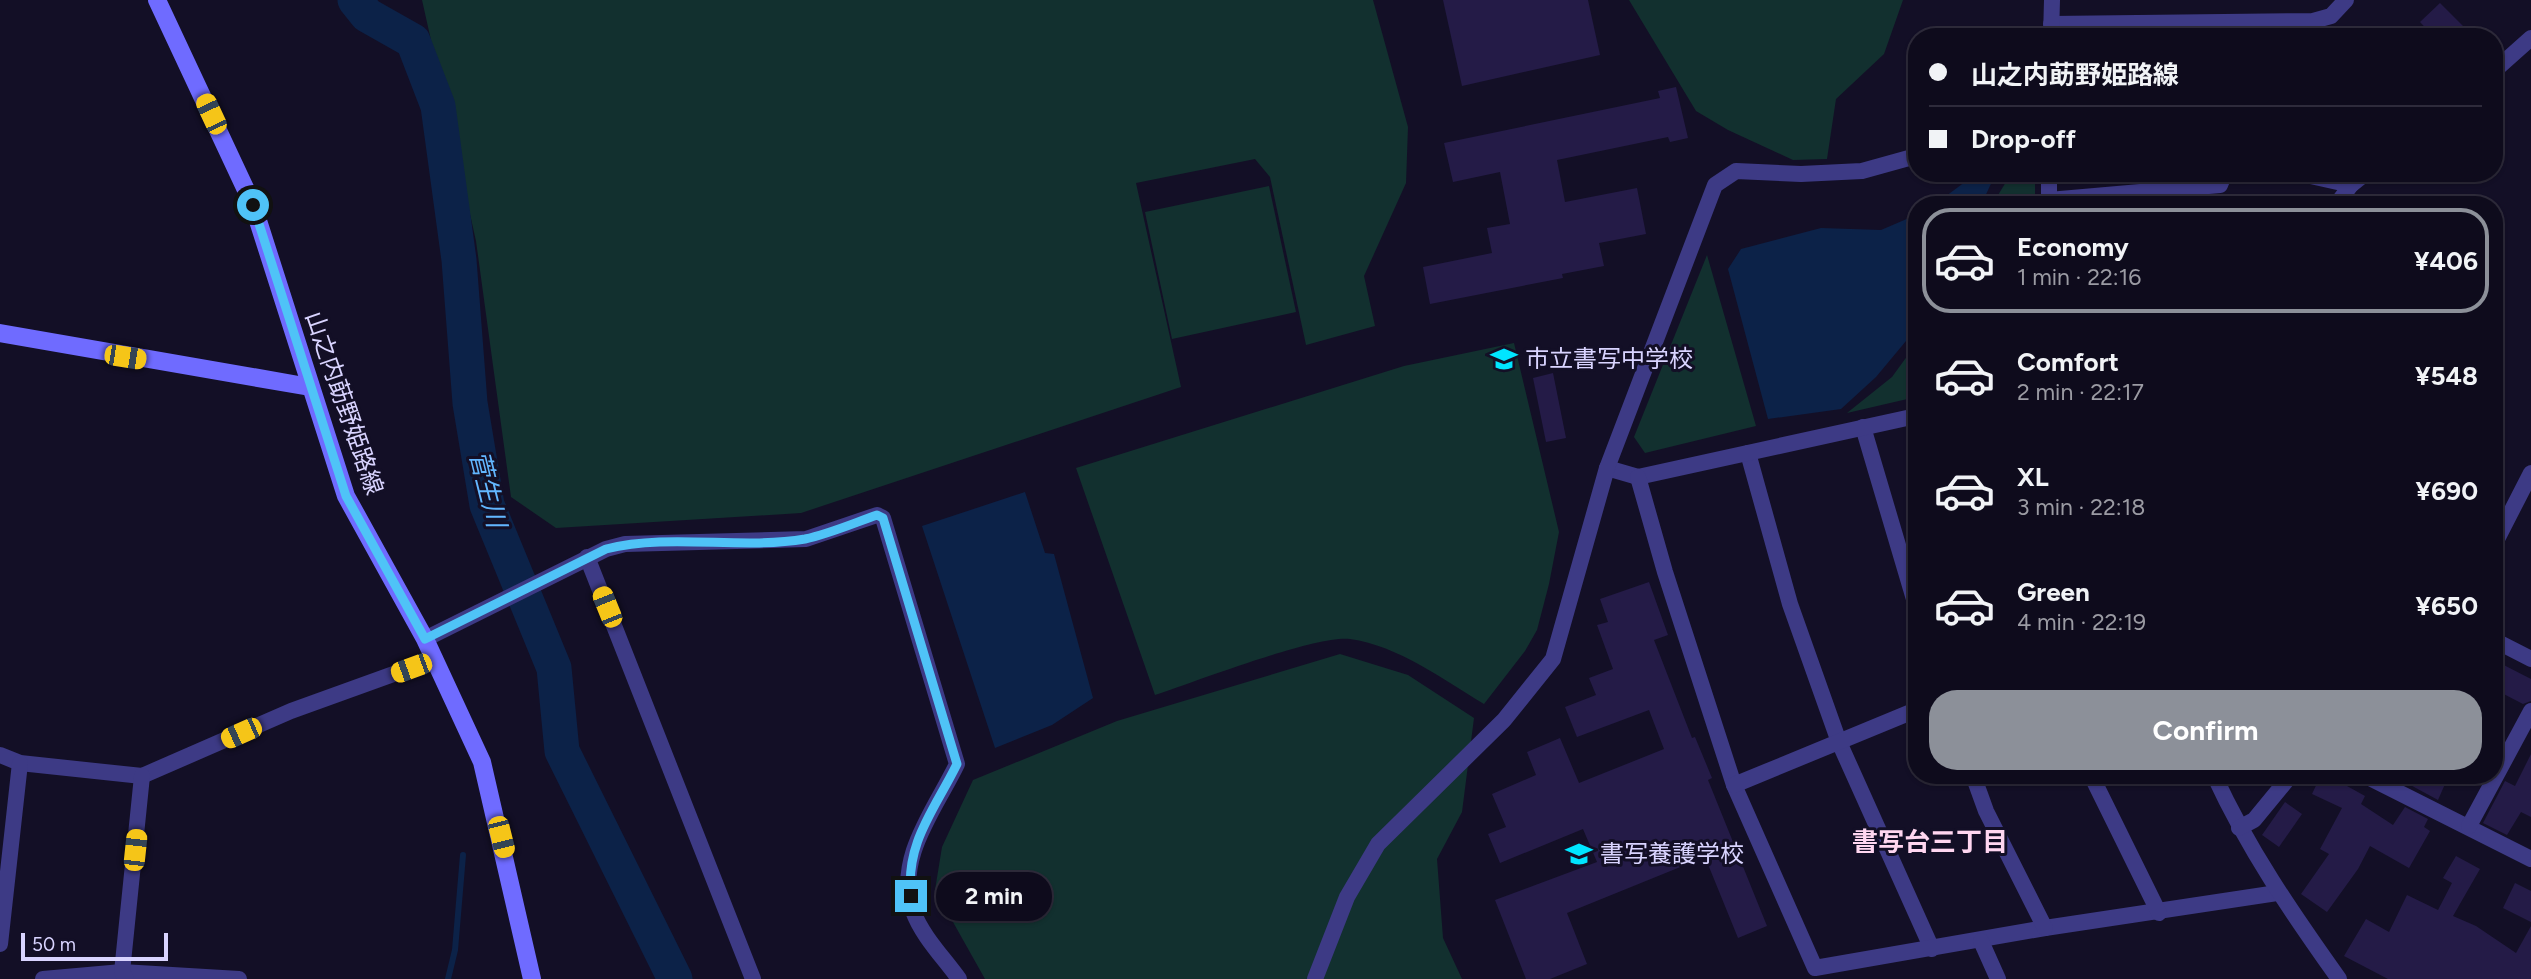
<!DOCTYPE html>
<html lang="en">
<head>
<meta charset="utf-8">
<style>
  body { margin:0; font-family:Figtree,"Noto Sans JP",sans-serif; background:#171425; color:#f1f3f6; height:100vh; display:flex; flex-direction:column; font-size:26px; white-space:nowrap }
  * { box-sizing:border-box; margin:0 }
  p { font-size:23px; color:#9b9ba3 }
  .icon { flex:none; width:38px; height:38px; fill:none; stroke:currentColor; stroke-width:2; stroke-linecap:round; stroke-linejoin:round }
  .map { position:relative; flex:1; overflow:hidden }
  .details { position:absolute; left:1908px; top:196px; width:595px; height:588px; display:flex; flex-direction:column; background:#0e0b1c; border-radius:28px; box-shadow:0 2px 5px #0004,0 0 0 2px #2e2b3b }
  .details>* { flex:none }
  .banner { position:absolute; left:1908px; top:28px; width:595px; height:154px; border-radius:28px; box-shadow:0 2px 5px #0004,0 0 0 2px #2e2b3b; display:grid; align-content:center; height:154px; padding:0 21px; background:#0e0b1c }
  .scale { position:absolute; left:21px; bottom:18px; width:147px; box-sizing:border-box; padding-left:7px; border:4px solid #d9d4ff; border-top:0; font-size:19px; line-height:24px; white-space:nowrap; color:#d9d4ff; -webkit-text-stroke:5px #130f26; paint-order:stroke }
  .end { position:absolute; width:32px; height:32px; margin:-16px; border:9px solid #4fc3f7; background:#111; box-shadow:0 0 0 4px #111 }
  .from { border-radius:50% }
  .bubble { position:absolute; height:49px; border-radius:24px; background:#0e0b1c; box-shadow:0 2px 5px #0004,0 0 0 2px #2e2b3b; font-size:23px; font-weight:700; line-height:49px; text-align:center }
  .car { position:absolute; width:21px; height:42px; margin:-21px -10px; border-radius:9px; box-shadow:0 0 5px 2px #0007; background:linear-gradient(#f5c518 24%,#345 0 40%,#f5c518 0 76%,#345 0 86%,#f5c518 0) }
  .banner b { display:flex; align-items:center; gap:24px; height:66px; font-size:26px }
  .banner b+b { border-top:2px solid #2e2b3b }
  .banner i { width:18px; height:18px; background:#f1f3f6 }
  ul { padding:12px 0 0; list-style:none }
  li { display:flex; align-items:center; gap:21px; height:105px; margin:0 14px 10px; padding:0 7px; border:4px solid transparent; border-radius:28px }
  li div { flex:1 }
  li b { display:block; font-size:26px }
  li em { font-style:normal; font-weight:700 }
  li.current { border-color:#8c9099 }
  li>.icon { width:63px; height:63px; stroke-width:1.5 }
  .button { display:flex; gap:14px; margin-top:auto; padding:14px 21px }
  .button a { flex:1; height:80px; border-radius:28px; background:#8c9099; color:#fff; font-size:28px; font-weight:700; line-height:80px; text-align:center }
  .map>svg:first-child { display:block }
  .green { fill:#12302f }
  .water { fill:#0c2248 }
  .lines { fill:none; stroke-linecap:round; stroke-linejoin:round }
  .stream { stroke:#0c2248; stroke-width:6 }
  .river { stroke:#0c2248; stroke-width:35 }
  .building { fill:#241b47 }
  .street { stroke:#3d3a85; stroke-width:16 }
  .secondary { stroke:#6f6bff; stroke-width:18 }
  .route { stroke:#4fc3f7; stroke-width:9 }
  .labels { text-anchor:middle; stroke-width:6; stroke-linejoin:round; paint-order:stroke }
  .poi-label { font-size:24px; fill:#d9d4ff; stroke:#130f26; text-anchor:start }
  .street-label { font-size:24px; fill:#d9d4ff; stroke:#130f26 }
  .water-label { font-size:26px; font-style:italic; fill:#62b6ff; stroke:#130f26 }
  .neighbourhood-label { font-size:26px; font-weight:bold; fill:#ffd6f0; stroke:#130f26 }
</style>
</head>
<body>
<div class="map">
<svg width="2531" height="979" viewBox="0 0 2531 979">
  <rect width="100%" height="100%" fill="#130f26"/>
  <g class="green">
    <path d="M422,0H1373L1408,127L1406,183L1364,276L1375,326L1306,345L1270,177L1255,159L1136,183L1181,387L801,513L556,528L511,497L476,241Z"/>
    <path d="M1629,0H1903L1884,54L1836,99L1827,159L1793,160L1728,130L1696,111Z"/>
    <path d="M2035,175V205H1992L2009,177Z"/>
    <path d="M1269,186L1296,312L1172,339L1145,212Z"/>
    <path d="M1707,255L1756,426L1645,453L1634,437Z"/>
    <path d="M1514,343L1559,532L1549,584L1537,630L1525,651L1484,704C1442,679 1399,646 1350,639C1315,635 1195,682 1155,695L1076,468L1404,366Z"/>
    <path d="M1916,344V397L1847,413L1892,377Z"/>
    <path d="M1340,654L1408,675L1474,718L1462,812L1437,859L1443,938L1462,979H985L935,890L942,847L973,780L1117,721Z"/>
  </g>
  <g class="water">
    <path d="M1977,173H1996L1981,205H1934Z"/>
    <path d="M1916,215V329L1876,377L1841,409L1768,419L1728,269L1741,249L1821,228L1881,230Z"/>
    <path d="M1025,492L1045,553L1054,554L1093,698L1052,725L995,748L922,526Z"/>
  </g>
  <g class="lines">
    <path class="stream" d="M448,979L455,950L463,855"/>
    <path class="river" d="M355,0L367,15L413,41L438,106L459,260L470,403L487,505L554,668L562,751L675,979"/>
  </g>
  <g class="building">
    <path d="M1443,0H1588L1600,55L1462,86Z"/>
    <path d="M2440,3L2474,37H2434L2420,22Z"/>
    <path d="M1676,87L1688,138L1670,142L1668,137L1557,160L1565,202L1637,188L1646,234L1599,243L1604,266L1562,274L1563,278L1430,304L1423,267L1492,253L1487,228L1510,224L1500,172L1453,182L1444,143L1660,98L1658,91Z"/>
    <path d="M1553,373L1566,438L1546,442L1533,378Z"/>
    <path d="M1649,582L1668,635L1654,640L1692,738L1695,737L1712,778L1708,780L1767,926L1738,938L1705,857L1567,913L1587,964L1550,979H1526L1495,900L1597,862L1583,829L1500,863L1488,834L1506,827L1492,794L1536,775L1527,752L1560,738L1579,783L1664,749L1649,710L1577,737L1565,707L1596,695L1589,678L1613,669L1597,625L1608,622L1600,599Z"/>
    <path d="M2494,660L2531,679V701L2523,704L2494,689Z"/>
    <path d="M2531,754V817L2521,812L2507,835L2483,823L2505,781L2515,786Z"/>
    <path d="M2321,775H2352L2347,786L2365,796L2361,804L2393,825L2405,807L2428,819L2424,827L2430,831L2409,868L2370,846L2358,869L2327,912L2301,894L2329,854L2320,849L2342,808L2312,794Z"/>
    <path d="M2392,775H2449L2438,800Z"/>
    <path d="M2285,802L2302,814L2279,847L2262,835Z"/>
    <path d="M2456,856L2480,869L2453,916L2476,926L2516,953L2531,926V979H2388L2344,956L2366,919L2389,932L2407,895L2438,910L2452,883L2443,878Z"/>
    <path d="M2515,883L2531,891V922L2503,908Z"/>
  </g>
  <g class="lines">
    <g class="street">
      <path d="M2051,24L2313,21L2331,16L2346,0"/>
      <path d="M2051,37L2052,0"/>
      <path d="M2494,71L2531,38"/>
      <path d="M2297,173L2351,185"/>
      <path d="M2049,200L2220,185L2225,173"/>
      <path d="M2049,205V173"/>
      <path d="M2336,205L2351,185L2366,173"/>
      <path d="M1863,427L1916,606"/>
      <path d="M1748,453L1790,604L1839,742L1932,949"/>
      <path d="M1607,468L1638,477L1916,416"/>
      <path d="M1638,477L1665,572L1734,785L1815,968L2045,928L2277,893"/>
      <path d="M2494,545L2531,473"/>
      <path d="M587,557L753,979"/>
      <path d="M425,639L606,549L625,544L806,539L877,515L883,518L957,764C936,808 894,859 913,911C922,936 944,958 959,979"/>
      <path d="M2494,640L2531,659"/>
      <path d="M0,755L20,763L142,776L291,711L435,659"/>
      <path d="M1973,775L1986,811L2045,928"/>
      <path d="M2091,775L2159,913"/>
      <path d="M2214,775C2248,849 2292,913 2339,979"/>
      <path d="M2364,775L2531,859"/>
      <path d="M1734,785L1916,710"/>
      <path d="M2469,826L2531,711"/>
      <path d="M2239,828L2254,820L2291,775"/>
      <path d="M1981,941L1998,979"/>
      <path d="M0,944L20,763"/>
      <path d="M43,979L122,972L239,979"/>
      <path d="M126,979L122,972L142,776"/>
      <path d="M1315,979L1347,897L1378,844L1504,720L1553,659L1607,468L1715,185L1736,171L1801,174L1862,171L1916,156"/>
    </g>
    <g class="secondary">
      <path d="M157,0L253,205L346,496L425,639L482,762L532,979"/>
      <path d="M0,333L310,387"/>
    </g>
  </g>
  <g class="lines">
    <path class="route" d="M253,205L346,496L425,639L606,549C671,533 739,550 805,539C829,534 854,523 877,515L883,518L957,764C935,809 905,843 911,896"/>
  </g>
  <defs>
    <symbol id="school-bare" viewBox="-9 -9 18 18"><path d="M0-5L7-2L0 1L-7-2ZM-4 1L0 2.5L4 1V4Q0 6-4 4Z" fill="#00e5ff" stroke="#130f26" stroke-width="2.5" paint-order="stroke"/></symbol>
  </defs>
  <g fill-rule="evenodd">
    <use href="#school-bare" x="1485" y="340" width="38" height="38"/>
    <use href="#school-bare" x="1560" y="835" width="38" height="38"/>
  </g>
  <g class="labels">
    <g class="poi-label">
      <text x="1525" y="367">市立書写中学校</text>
      <text x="1600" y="862">書写養護学校</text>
    </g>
    <g class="street-label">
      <text transform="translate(344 403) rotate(71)" y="8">山之内莇野姫路線</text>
    </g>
    <g class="water-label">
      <text transform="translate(488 489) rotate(76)" y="9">菅生川</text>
    </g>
    <g class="neighbourhood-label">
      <text x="1930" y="851">書写台三丁目</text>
    </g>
  </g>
</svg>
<div class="scale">50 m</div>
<i class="end from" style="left:253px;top:205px"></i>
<i class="end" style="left:911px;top:896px"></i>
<div class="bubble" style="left:936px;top:872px;width:116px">2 min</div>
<i class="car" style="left:211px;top:114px;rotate:335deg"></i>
<i class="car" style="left:125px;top:357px;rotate:99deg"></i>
<i class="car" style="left:607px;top:607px;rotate:338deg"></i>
<i class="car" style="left:411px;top:668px;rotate:250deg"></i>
<i class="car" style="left:241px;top:733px;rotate:246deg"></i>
<i class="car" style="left:501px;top:837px;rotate:166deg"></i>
<i class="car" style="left:135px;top:850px;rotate:6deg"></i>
<div class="banner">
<b><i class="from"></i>山之内莇野姫路線</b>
<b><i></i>Drop-off</b>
</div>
<section class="details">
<ul>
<li class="current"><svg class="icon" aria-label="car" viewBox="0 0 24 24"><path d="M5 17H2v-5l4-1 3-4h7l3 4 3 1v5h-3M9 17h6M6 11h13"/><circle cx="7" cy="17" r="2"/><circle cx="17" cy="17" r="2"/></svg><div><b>Economy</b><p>1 min · 22:16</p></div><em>¥406</em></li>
<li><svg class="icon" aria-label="car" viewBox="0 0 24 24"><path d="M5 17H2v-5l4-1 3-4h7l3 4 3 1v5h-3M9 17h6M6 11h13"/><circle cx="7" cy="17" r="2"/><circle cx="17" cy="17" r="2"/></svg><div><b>Comfort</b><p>2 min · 22:17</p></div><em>¥548</em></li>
<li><svg class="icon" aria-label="car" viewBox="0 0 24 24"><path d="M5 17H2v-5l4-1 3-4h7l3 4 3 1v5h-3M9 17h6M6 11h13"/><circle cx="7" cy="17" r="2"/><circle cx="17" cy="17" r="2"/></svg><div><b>XL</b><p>3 min · 22:18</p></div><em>¥690</em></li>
<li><svg class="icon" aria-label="car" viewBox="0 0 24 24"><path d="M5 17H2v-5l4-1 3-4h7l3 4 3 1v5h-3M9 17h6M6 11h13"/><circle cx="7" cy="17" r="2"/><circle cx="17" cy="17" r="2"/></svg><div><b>Green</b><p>4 min · 22:19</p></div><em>¥650</em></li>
</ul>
<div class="button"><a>Confirm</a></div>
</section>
</div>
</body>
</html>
